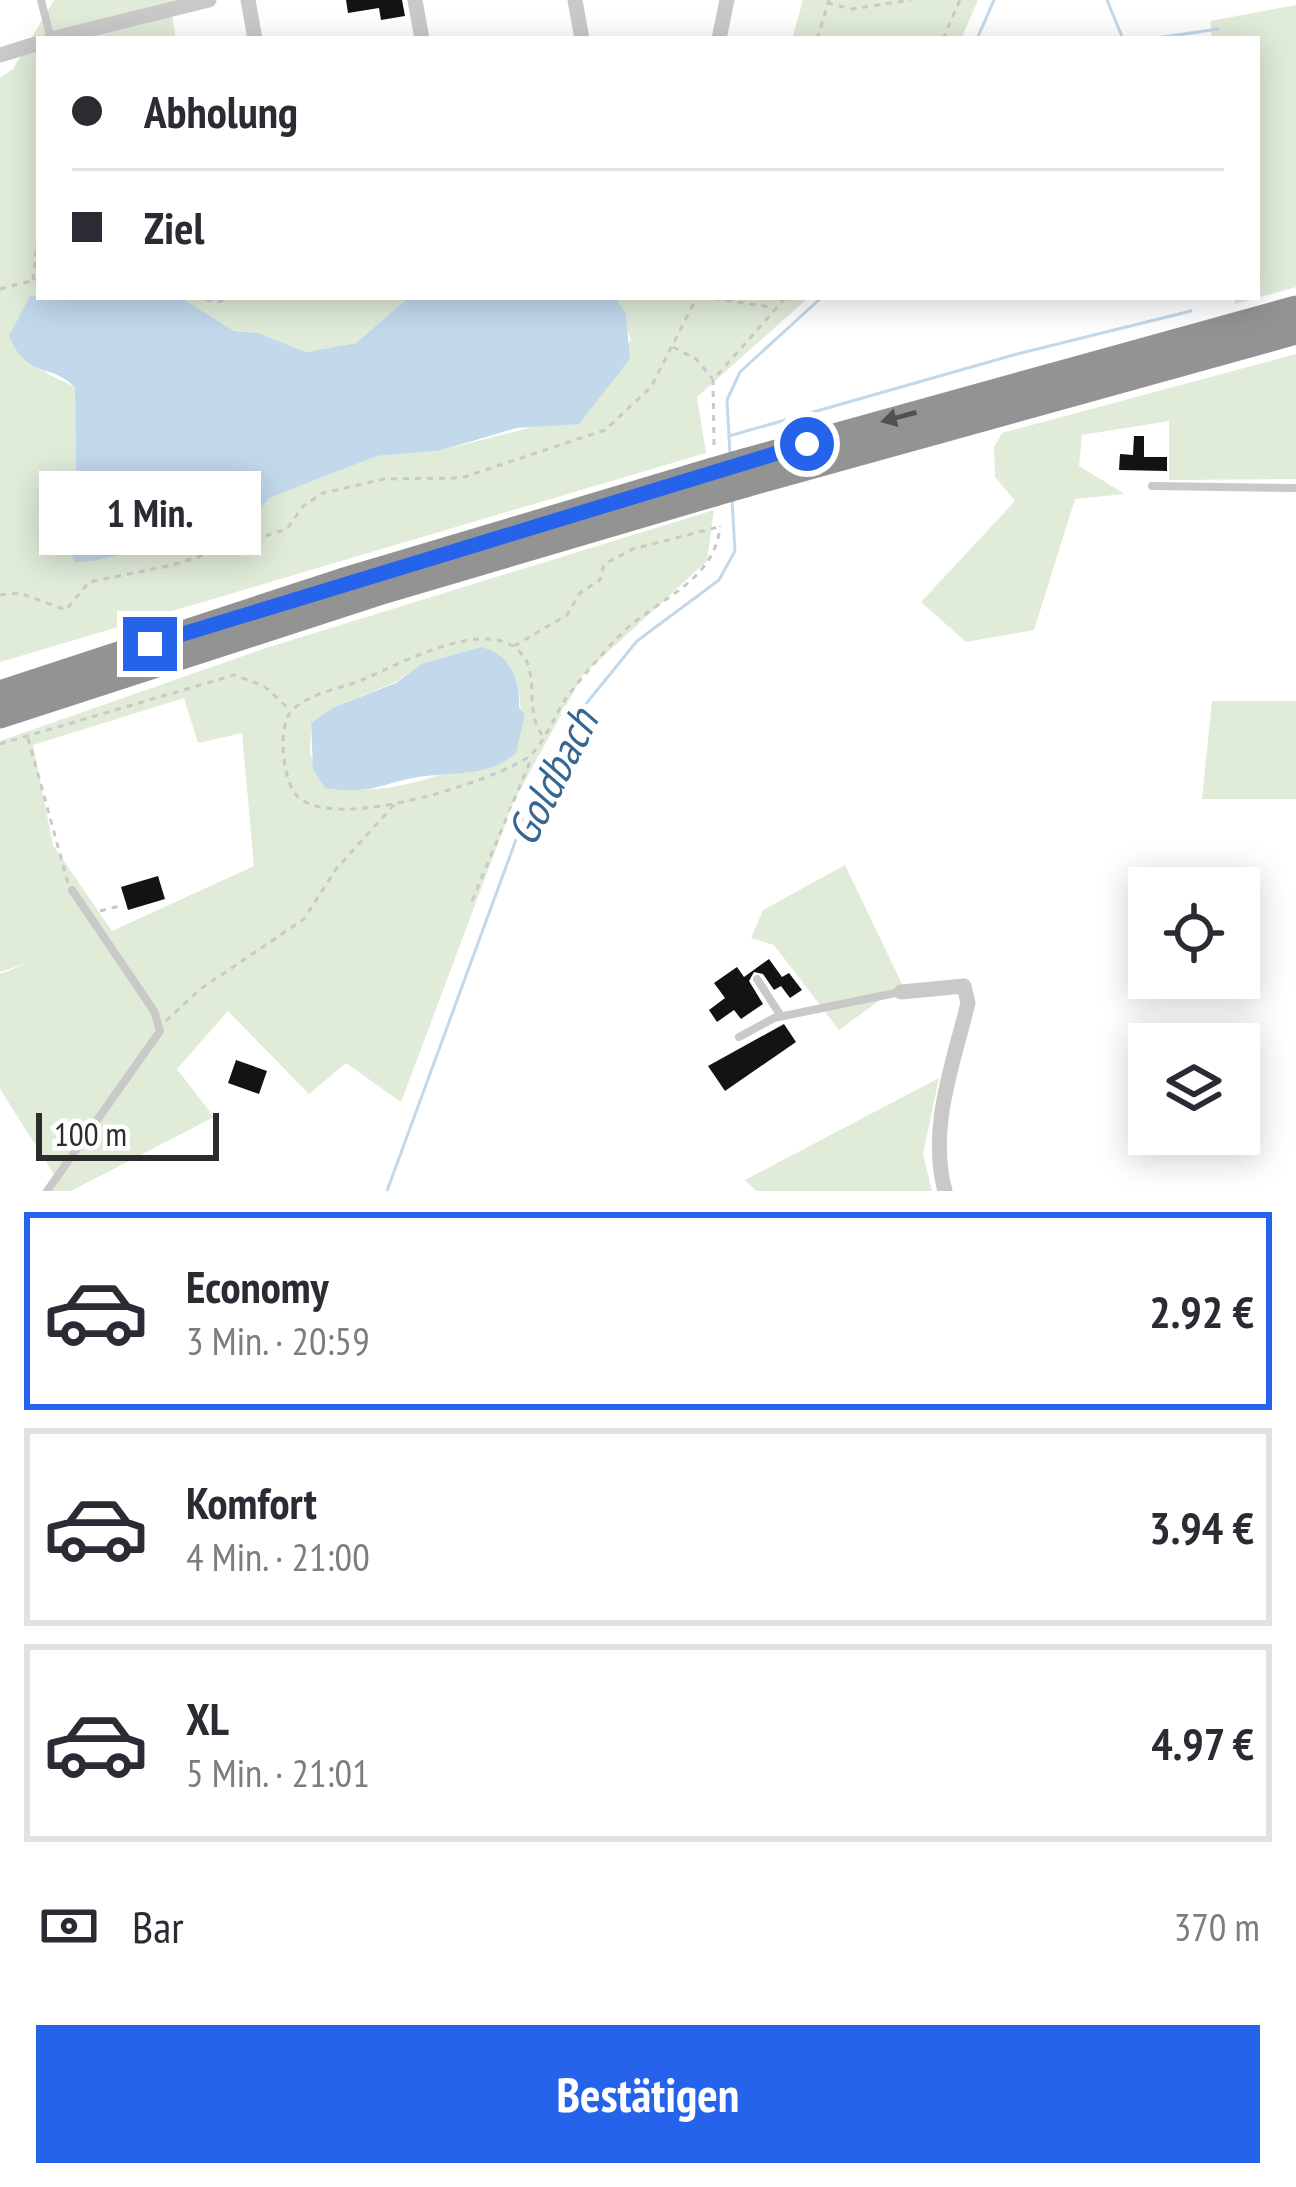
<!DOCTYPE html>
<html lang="de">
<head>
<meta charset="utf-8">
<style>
  body { margin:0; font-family:"PT Sans Narrow",sans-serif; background:#f7f7f7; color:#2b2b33; height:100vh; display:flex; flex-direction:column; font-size:45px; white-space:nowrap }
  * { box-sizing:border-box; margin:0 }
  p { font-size:39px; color:#7c7c81 }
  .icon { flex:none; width:66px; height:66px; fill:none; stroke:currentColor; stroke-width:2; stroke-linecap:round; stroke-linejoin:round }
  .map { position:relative; height:1191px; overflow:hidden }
  .panel { display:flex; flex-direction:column; background:#fff; flex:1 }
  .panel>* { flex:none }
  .hud { position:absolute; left:36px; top:36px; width:1224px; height:264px; border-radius:0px; box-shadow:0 6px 30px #0003; display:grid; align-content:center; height:264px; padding:0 36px; background:#fff }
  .buttons { position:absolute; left:1128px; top:867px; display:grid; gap:24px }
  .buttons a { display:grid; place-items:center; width:132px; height:132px; border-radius:0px; background:#fff; box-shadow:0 6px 30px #0003; font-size:60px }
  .scale { position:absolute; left:36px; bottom:30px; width:183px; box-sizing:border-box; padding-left:12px; border:6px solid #2c2c2c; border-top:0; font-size:33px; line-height:42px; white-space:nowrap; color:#2c2c2c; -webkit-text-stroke:9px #fff; paint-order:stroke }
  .end { position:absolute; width:54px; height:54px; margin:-27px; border:15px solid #2563eb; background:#fff; box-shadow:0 0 0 6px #fff }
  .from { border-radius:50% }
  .bubble { position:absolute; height:84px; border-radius:0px; background:#fff; box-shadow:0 6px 30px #0003; font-size:39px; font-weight:700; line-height:84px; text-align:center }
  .hud b { display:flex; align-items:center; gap:42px; height:114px; font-size:45px }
  .hud b+b { border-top:3px solid #e1e1e2 }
  .hud i { width:30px; height:30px; background:#2b2b33 }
  ul { padding:21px 0 0; list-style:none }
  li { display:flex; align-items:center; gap:36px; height:198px; margin:0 24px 18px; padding:0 12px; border:6px solid #e1e1e2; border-radius:0px }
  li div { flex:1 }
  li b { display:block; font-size:45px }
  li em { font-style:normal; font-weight:700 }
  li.current { border-color:#2563eb }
  li>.icon { width:108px; height:108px; stroke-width:1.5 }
  .pay { display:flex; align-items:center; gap:30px; height:132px; padding:0 36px; font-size:45px }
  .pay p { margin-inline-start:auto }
  .button { display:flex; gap:24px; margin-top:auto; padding:24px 36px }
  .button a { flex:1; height:138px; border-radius:0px; background:#2563eb; color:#fff; font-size:48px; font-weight:700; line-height:138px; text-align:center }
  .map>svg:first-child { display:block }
  .green { fill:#e0ebd8; fill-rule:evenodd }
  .water { fill:#c2d9ec }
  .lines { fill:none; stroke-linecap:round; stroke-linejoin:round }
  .stream { stroke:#c2d9ec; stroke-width:3 }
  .building { fill:#131313 }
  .path { stroke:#c9c9c9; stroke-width:3; stroke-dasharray:6 6; stroke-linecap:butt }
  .lane { stroke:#c9c9c9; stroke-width:8 }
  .street { stroke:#c9c9c9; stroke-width:15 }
  .highway { stroke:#939393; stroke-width:27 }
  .highway-bridge { stroke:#939393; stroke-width:27 }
  .oneway { fill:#505050 }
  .route { stroke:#2563eb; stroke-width:15 }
  .labels { text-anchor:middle; stroke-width:12; stroke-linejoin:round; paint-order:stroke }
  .water-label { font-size:45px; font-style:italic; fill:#376790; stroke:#fff }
</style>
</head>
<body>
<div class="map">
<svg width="1296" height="1191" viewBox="0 0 1296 1191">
  <rect width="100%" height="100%" fill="#fff"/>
  <g class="green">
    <path d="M54,0H193L172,15L176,39H39L40,297H30L10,336L48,374L75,387L76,490L65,510L86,562L226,517L251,520L269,498L377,456L438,451L584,414L631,340L615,297H809L697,397L706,453L0,662V78L13,69Z"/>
    <path d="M803,0H978L961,39H792Z"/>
    <path d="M1296,5V287L1235,304V297H1257V39H1212L1210,21Z"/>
    <path d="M180,297H409L356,343L306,352L258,333L234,331Z"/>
    <path d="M1296,354V479L1169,480V421L1082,435L1079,466L1125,494L1075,499L1034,630L966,642L921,602L1015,501L995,477L994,447L1002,433Z"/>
    <path d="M714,510L707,561L583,675L514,801L401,1102L346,1063L309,1094L228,1011L177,1069L214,1117L71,1191H50L57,1179L0,1089V974L31,962L0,972V741L266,648ZM481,647C521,655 524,705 519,738C459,771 394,799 325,787L310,753L311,723L332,708L396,682L421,664ZM184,698L198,743L242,733L254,866L112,931L53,845L33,745Z"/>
    <path d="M1212,701H1296V799H1202Z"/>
    <path d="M845,865L902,984L839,1030L774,945L751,938L763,910Z"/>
    <path d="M939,1078L923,1154L932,1191H756L745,1180Z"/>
  </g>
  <g class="water">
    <path d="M30,296L180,297L234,331L258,333L306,352L356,343L409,297H615L626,314L630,359L579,424L517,428L438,451L377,456L269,498L251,520C186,512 137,562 74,562L62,524L76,490L75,387C49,362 27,379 9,336Z"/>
    <path d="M481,647C510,653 521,681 519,708L525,714L516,753C489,776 459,772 426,776C383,781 375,796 325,788L313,769L311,723L332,708L396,683L421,664Z"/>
  </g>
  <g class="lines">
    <g class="stream">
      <path d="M1107,0L1123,39"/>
      <path d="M977,39L994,0"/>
      <path d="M1150,39L1218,29"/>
      <path d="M729,436L1017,354L1191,311"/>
      <path d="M730,454L727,400L740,372L822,297"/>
      <path d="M387,1191L525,815L572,721L637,641L719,580L735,551L732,500"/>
    </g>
  </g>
  <g class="building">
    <path d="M346,0H402L405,16L381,20L379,8L348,13Z"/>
    <path d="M1134,436H1144V457H1167V471L1119,470L1120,454L1133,455Z"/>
    <path d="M158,876L165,899L128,910L121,887Z"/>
    <path d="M769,959L782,977L789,973L802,990L790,998L781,986L774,990L763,974L754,972L749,981L763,1004L741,1019L734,1010L717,1022L709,1010L725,998L714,983L737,967L744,977Z"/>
    <path d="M784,1024L796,1042L725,1091L708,1066Z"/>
    <path d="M236,1060L267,1071L259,1094L228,1083Z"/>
  </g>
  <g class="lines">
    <g class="path">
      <path d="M827,3L852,9L911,0"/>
      <path d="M817,39L829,0"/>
      <path d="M943,39L960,0"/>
      <path d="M33,280L39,227"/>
      <path d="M0,289L39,279"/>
      <path d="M194,297L218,302L233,297"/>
      <path d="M702,297L771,307"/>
      <path d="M673,347L696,359L712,378"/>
      <path d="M714,445L713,380L786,297"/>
      <path d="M0,595L20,593L66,610L89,582L173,565L287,529L303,506L323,493L384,479L461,478L605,430L651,387L697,297"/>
      <path d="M514,646L567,615L580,593L600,580L604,564L633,549L718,527"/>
      <path d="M542,735C523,709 542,672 518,650C482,618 400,664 364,679C343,688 304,694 290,713C278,728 283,776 294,792C324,837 490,782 527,758C542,748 555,715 566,698C582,677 601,655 619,636C655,599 715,583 720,526"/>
      <path d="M28,738L68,883"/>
      <path d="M0,744L234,675L264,686L290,710"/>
      <path d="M472,901L532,757"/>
      <path d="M100,911L123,905"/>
      <path d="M166,1021L199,990L304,919L336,869L394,805"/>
    </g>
    <g class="lane">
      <path d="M41,0L51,39"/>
      <path d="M1152,486L1296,488"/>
      <path d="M757,979L781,1016"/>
      <path d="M739,1037L774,1018L900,992"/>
      <path d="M47,1191L160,1031L154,1011L72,890"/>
    </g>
    <g class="street">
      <path d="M248,0L255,39"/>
      <path d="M415,0L422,39"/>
      <path d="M575,0L582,39"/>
      <path d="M51,39L209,0"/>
      <path d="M719,39L727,0"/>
      <path d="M0,55L39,43"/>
      <path d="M901,992L964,986L968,1003C953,1065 928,1128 945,1191"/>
    </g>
    <g class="highway">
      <path d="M744,462L1296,309"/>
      <path d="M745,484L1296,331"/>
      <path d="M0,694L341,582L713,471"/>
      <path d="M0,715L385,590L714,493"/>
    </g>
    <g class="highway-bridge">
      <path d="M713,471L744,462"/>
      <path d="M714,493L745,484"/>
    </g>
  </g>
  <defs><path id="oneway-solid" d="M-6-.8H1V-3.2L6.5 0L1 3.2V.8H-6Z" transform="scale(3)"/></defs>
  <use class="oneway" href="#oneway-solid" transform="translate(899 417) rotate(165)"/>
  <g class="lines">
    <path class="route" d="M150,644L807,444"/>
  </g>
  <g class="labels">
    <g class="water-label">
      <text transform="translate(552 777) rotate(-63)" y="16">Goldbach</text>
    </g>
  </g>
</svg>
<div class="buttons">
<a><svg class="icon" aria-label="locate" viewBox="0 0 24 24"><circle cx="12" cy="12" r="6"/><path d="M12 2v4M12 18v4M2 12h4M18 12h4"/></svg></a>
<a><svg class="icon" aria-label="layers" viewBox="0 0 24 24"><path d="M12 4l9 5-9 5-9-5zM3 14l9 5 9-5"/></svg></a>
</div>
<div class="scale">100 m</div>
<i class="end from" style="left:807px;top:444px"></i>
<i class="end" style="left:150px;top:644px"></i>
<div class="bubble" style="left:39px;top:471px;width:222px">1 Min.</div>
<div class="hud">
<b><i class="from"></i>Abholung</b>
<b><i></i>Ziel</b>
</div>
</div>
<section class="panel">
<ul>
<li class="current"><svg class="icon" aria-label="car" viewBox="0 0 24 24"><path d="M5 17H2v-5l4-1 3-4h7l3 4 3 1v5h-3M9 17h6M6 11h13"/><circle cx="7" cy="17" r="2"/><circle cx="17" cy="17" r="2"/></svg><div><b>Economy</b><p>3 Min. · 20:59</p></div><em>2.92 €</em></li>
<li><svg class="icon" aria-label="car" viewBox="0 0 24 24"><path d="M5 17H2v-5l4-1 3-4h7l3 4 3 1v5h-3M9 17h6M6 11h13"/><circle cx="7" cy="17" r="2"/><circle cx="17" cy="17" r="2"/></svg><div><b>Komfort</b><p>4 Min. · 21:00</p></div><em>3.94 €</em></li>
<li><svg class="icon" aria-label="car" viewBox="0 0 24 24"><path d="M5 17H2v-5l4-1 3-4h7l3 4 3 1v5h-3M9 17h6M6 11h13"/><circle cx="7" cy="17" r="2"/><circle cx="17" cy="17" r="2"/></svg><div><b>XL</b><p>5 Min. · 21:01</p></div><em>4.97 €</em></li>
</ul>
<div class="pay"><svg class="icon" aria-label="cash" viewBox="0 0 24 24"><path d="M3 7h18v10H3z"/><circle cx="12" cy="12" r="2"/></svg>Bar<p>370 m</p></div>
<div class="button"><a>Bestätigen</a></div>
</section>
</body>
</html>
